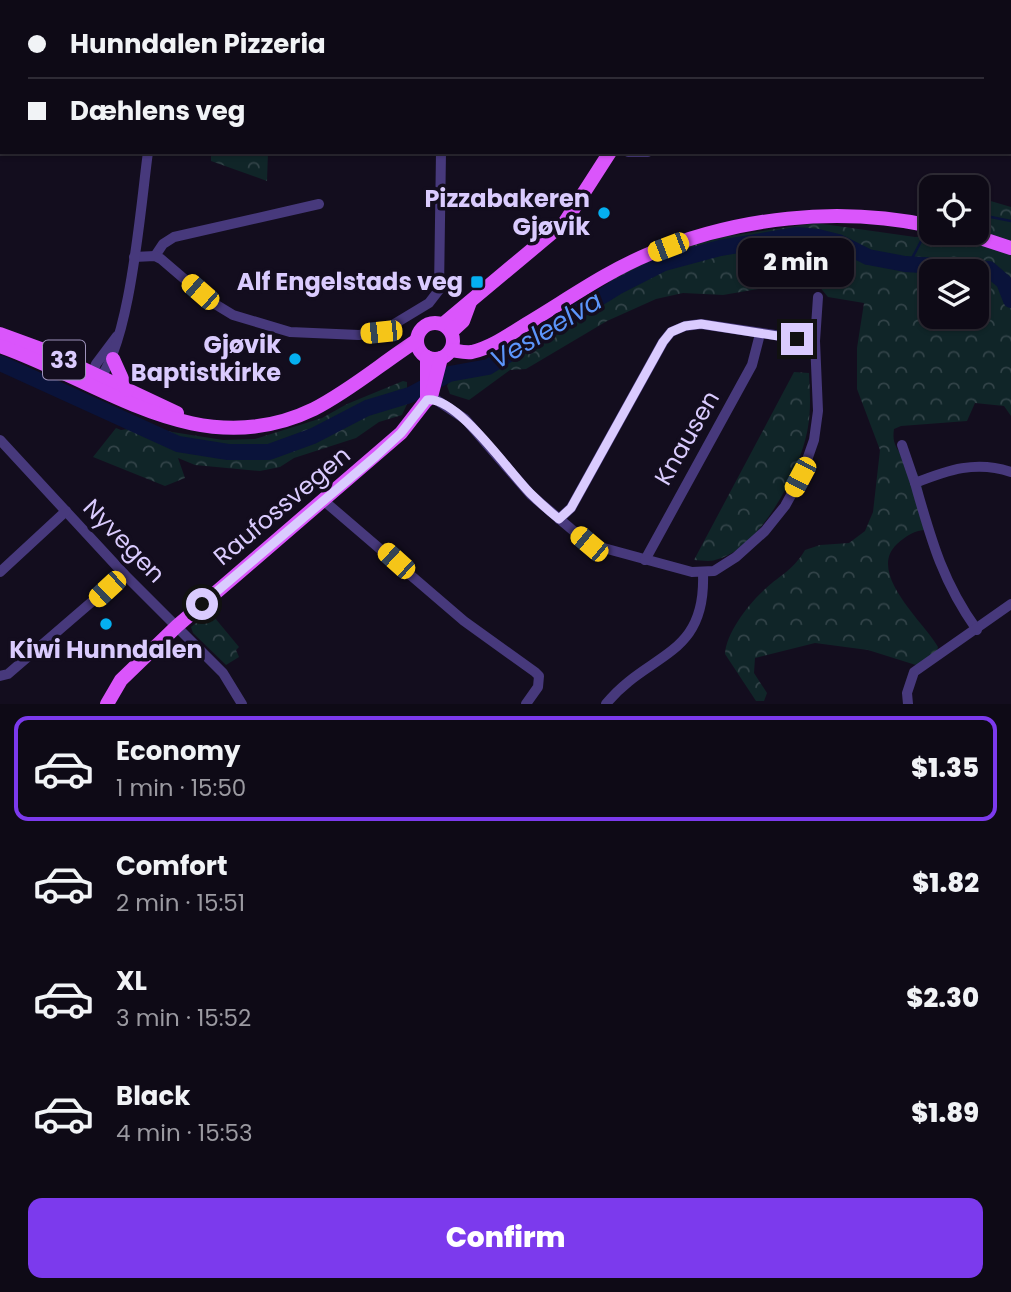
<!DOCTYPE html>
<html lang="en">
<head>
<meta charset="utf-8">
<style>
  body { margin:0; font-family:Poppins,sans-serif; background:#17131f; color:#f1f3f6; height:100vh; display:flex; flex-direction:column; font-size:26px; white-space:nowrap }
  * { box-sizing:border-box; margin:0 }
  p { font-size:23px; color:#9b9aa1 }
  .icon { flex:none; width:38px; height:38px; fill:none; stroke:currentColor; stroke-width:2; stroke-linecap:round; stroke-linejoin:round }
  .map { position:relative; height:704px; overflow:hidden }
  .side { display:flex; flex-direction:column; background:#0e0a16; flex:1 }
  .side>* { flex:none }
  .hud { position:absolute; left:0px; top:0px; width:1012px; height:154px; box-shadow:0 2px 5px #0004,0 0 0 2px #2e2b35; display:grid; align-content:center; height:154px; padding:0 28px; background:#0e0a16 }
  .fabs { position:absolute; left:919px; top:175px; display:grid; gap:14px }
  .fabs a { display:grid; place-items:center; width:70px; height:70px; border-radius:14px; background:#0e0a16; box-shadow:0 2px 5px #0004,0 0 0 2px #2e2b35; font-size:35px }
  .end { position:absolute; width:32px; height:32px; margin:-16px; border:9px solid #dacbfe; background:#111; box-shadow:0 0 0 4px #111 }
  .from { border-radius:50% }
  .bubble { position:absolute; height:49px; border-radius:14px; background:#0e0a16; box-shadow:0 2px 5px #0004,0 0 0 2px #2e2b35; font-size:23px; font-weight:800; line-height:49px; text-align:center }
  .car { position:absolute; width:21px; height:42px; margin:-21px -10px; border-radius:9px; box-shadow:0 0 5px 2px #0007; background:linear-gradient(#f5c518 24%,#345 0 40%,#f5c518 0 76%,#345 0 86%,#f5c518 0) }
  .hud b { display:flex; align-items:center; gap:24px; height:66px; font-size:26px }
  .hud b+b { border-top:2px solid #2e2b35 }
  .hud i { width:18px; height:18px; background:#f1f3f6 }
  ul { padding:12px 0 0; list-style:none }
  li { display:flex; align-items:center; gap:21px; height:105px; margin:0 14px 10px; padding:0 14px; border:4px solid transparent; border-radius:14px }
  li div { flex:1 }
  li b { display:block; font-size:26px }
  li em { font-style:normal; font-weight:800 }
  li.current { border-color:#7c3aed }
  li>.icon { width:63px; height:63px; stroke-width:1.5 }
  .cta { display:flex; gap:14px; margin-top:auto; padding:14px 28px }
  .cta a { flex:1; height:80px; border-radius:14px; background:#7c3aed; color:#fff; font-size:28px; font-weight:800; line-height:80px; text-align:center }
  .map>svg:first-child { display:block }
  .forest { fill:url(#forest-crowns); fill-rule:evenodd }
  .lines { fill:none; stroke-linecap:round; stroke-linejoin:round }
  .stream { stroke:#0a133a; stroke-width:2.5 }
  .river { stroke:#0a133a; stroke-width:16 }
  .minor { stroke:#47397c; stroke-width:10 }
  .major { stroke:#da55fb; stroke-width:14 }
  .route { stroke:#dacbfe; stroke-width:9 }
  .poi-dot { fill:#05aff0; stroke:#130d1e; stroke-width:2.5 }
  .labels { text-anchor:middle; stroke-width:7; stroke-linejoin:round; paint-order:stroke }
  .shield { fill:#130d1e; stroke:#9e92bb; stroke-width:2 }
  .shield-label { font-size:23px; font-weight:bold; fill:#dacbfe }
  .poi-label { font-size:24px; font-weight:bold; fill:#dacbfe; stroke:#130d1e; text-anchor:end }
  .street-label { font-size:24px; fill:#dacbfe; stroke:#130d1e }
  .water-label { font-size:26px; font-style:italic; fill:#5c95fb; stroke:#130d1e }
</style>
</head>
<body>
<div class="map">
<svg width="1011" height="704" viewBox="0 0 1011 704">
  <defs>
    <pattern id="forest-crowns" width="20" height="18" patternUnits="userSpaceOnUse" patternTransform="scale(1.75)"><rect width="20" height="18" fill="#102528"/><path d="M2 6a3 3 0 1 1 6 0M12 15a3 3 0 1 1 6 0" fill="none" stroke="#324348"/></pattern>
  </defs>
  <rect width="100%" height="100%" fill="#130d1e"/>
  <g class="forest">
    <path d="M211,152H268L267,181L211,161Z"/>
    <path d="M977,197L1011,207V416L1004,406L975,403L967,421L901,426L894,429C890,453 909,456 918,475C925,491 924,512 926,530C915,530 906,536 897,544C866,573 924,622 938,647L936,655L919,666L868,650L815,643L755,658L754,673L767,693L764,701H756L725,654C726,634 747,606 762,592C779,575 792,572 805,550L820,545L849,543L865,531L873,512L880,450L857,389V348L864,303L828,297L818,285L793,283L723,295L683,293L656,299L607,321L526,369L510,370L469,400L450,394L447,386L450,379L474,375L558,332L596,309L610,281L635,267L692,245L728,236L816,223L915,237L928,236L931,233H976ZM931,271H976V317H931Z"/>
    <path d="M794,372L809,373C810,391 811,410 808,427C801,470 761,549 715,560C709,562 700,560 694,560Z"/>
    <path d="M403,381L407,382V404L402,415L379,422L356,438L294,458L280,467L260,471L195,465L178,458L185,478L165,486L93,457L116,428L121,430L141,427L223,440L255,439L322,418L347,404Z"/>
    <path d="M210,612L239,647L236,650L239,657L226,665L193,633L191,627Z"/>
  </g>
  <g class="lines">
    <g class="stream">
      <path d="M976,214L1011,221"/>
      <path d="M909,264L927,230"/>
    </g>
    <g class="river">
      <path d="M25,2L26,0"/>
      <path d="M0,34L2,32"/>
      <path d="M0,363L178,444L228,452H269L313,436L367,408L410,395L449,374L488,367L617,287L664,263L720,248L797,235L818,237L838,242L868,257L905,264L989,269L1004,282L1011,300"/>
    </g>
    <g class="minor">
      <path d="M230,2V0"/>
      <path d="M511,2L512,0"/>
      <path d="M1010,125H1011"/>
      <path d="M628,152H648"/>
      <path d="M155,256L163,244L174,237L319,204"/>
      <path d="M134,257L155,256L161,259L210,301L233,315L290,332L359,335L381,332L429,303L439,290L441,152"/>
      <path d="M91,378L96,364L117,336"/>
      <path d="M96,382C130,351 141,202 148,152"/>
      <path d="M427,400L435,399L465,419L531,495L589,544L692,572L714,571L736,557L765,531L785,506L801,477L814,440L818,411L815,341L818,297"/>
      <path d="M0,440L124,574L223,673L242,704"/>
      <path d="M902,445L915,483"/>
      <path d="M323,500L464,621L535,672L539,676L538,687L526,704"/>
      <path d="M559,519L571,508L663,342L671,332L685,326L701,324L815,341"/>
      <path d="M645,560L752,365L760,334"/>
      <path d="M0,572L66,511"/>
      <path d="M977,630C942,581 931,539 915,483C948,470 976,460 1011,472"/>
      <path d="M0,676L8,674L124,574"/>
      <path d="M606,704C648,652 706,658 703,574"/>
      <path d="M908,704L907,693L914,672L1011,604"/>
    </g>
    <g class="major">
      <path d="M700,2L701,0"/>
      <path d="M965,233L1011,248"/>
      <circle cx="435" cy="341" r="18"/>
      <path d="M443,324L565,222L610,152"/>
      <path d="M451,332L463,321L470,302"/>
      <path d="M0,334L41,349L177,413"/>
      <path d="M0,346C103,382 199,465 314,409C351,390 382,363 416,341"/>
      <path d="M451,350C458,351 465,353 472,352C494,347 514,331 533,320C571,297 608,271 649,254C737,217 838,206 931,226"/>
      <path d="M113,359L127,390"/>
      <path d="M427,400V357"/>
      <path d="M107,704L121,680L177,626L401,433L432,393L441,358"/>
    </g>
  </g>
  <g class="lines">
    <path class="route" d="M202,604L376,456L401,433L427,400C457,396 509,472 530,493C539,502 549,511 559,519L571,508L663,342L671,332L685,326L701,324L797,339"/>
  </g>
  <g class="poi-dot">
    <circle cx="604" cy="213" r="7"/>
    <rect x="470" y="275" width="14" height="14" rx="3.5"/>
    <circle cx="295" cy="359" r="7"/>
    <circle cx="106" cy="624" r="7"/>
  </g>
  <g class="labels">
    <rect class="shield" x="43" y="340.5" width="42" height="39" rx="5"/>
    <g class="shield-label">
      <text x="64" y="368">33</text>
    </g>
    <g class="poi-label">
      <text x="590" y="207">Pizzabakeren<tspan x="590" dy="28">Gjøvik</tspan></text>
      <text x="463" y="290">Alf Engelstads veg</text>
      <text x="281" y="353">Gjøvik<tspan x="281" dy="28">Baptistkirke</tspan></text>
      <text x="106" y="658" text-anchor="middle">Kiwi Hunndalen</text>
    </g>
    <g class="street-label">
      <text transform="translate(687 438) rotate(-60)" y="8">Knausen</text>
      <text transform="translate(282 506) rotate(-40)" y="8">Raufossvegen</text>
      <text transform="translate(124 541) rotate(46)" y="8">Nyvegen</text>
    </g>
    <g class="water-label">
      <text transform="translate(546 330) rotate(-31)" y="9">Vesleelva</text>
    </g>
  </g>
</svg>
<div class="fabs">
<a><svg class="icon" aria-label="locate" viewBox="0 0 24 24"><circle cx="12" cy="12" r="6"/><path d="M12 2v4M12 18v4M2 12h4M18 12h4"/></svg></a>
<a><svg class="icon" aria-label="layers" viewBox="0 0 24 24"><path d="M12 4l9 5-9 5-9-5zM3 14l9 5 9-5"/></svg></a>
</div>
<i class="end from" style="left:202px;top:604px"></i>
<i class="end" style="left:797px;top:339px"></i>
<div class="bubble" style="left:738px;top:238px;width:116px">2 min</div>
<i class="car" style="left:668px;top:247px;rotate:249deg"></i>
<i class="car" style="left:200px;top:292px;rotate:311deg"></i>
<i class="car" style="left:381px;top:332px;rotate:264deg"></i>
<i class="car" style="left:800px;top:477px;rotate:208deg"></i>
<i class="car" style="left:589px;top:544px;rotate:310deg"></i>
<i class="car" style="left:396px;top:561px;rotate:312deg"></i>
<i class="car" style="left:107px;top:589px;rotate:227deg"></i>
<div class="hud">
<b><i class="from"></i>Hunndalen Pizzeria</b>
<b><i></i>Dæhlens veg</b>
</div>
</div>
<section class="side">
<ul>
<li class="current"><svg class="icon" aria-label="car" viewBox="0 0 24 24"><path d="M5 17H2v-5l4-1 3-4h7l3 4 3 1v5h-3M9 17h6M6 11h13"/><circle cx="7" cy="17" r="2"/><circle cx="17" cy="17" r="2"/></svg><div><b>Economy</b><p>1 min · 15:50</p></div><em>$1.35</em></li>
<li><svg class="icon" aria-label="car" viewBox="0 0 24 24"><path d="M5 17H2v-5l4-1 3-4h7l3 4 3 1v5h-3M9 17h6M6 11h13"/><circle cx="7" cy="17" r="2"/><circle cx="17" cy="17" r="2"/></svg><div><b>Comfort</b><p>2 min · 15:51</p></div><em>$1.82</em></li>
<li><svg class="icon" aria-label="car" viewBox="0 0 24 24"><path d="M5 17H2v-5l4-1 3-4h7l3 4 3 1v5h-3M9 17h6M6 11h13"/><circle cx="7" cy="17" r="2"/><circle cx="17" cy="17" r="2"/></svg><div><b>XL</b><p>3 min · 15:52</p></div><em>$2.30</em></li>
<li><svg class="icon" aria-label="car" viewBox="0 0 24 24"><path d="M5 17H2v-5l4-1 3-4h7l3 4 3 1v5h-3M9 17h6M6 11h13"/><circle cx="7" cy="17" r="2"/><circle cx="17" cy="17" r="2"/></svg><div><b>Black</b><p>4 min · 15:53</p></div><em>$1.89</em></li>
</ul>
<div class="cta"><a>Confirm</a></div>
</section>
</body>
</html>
